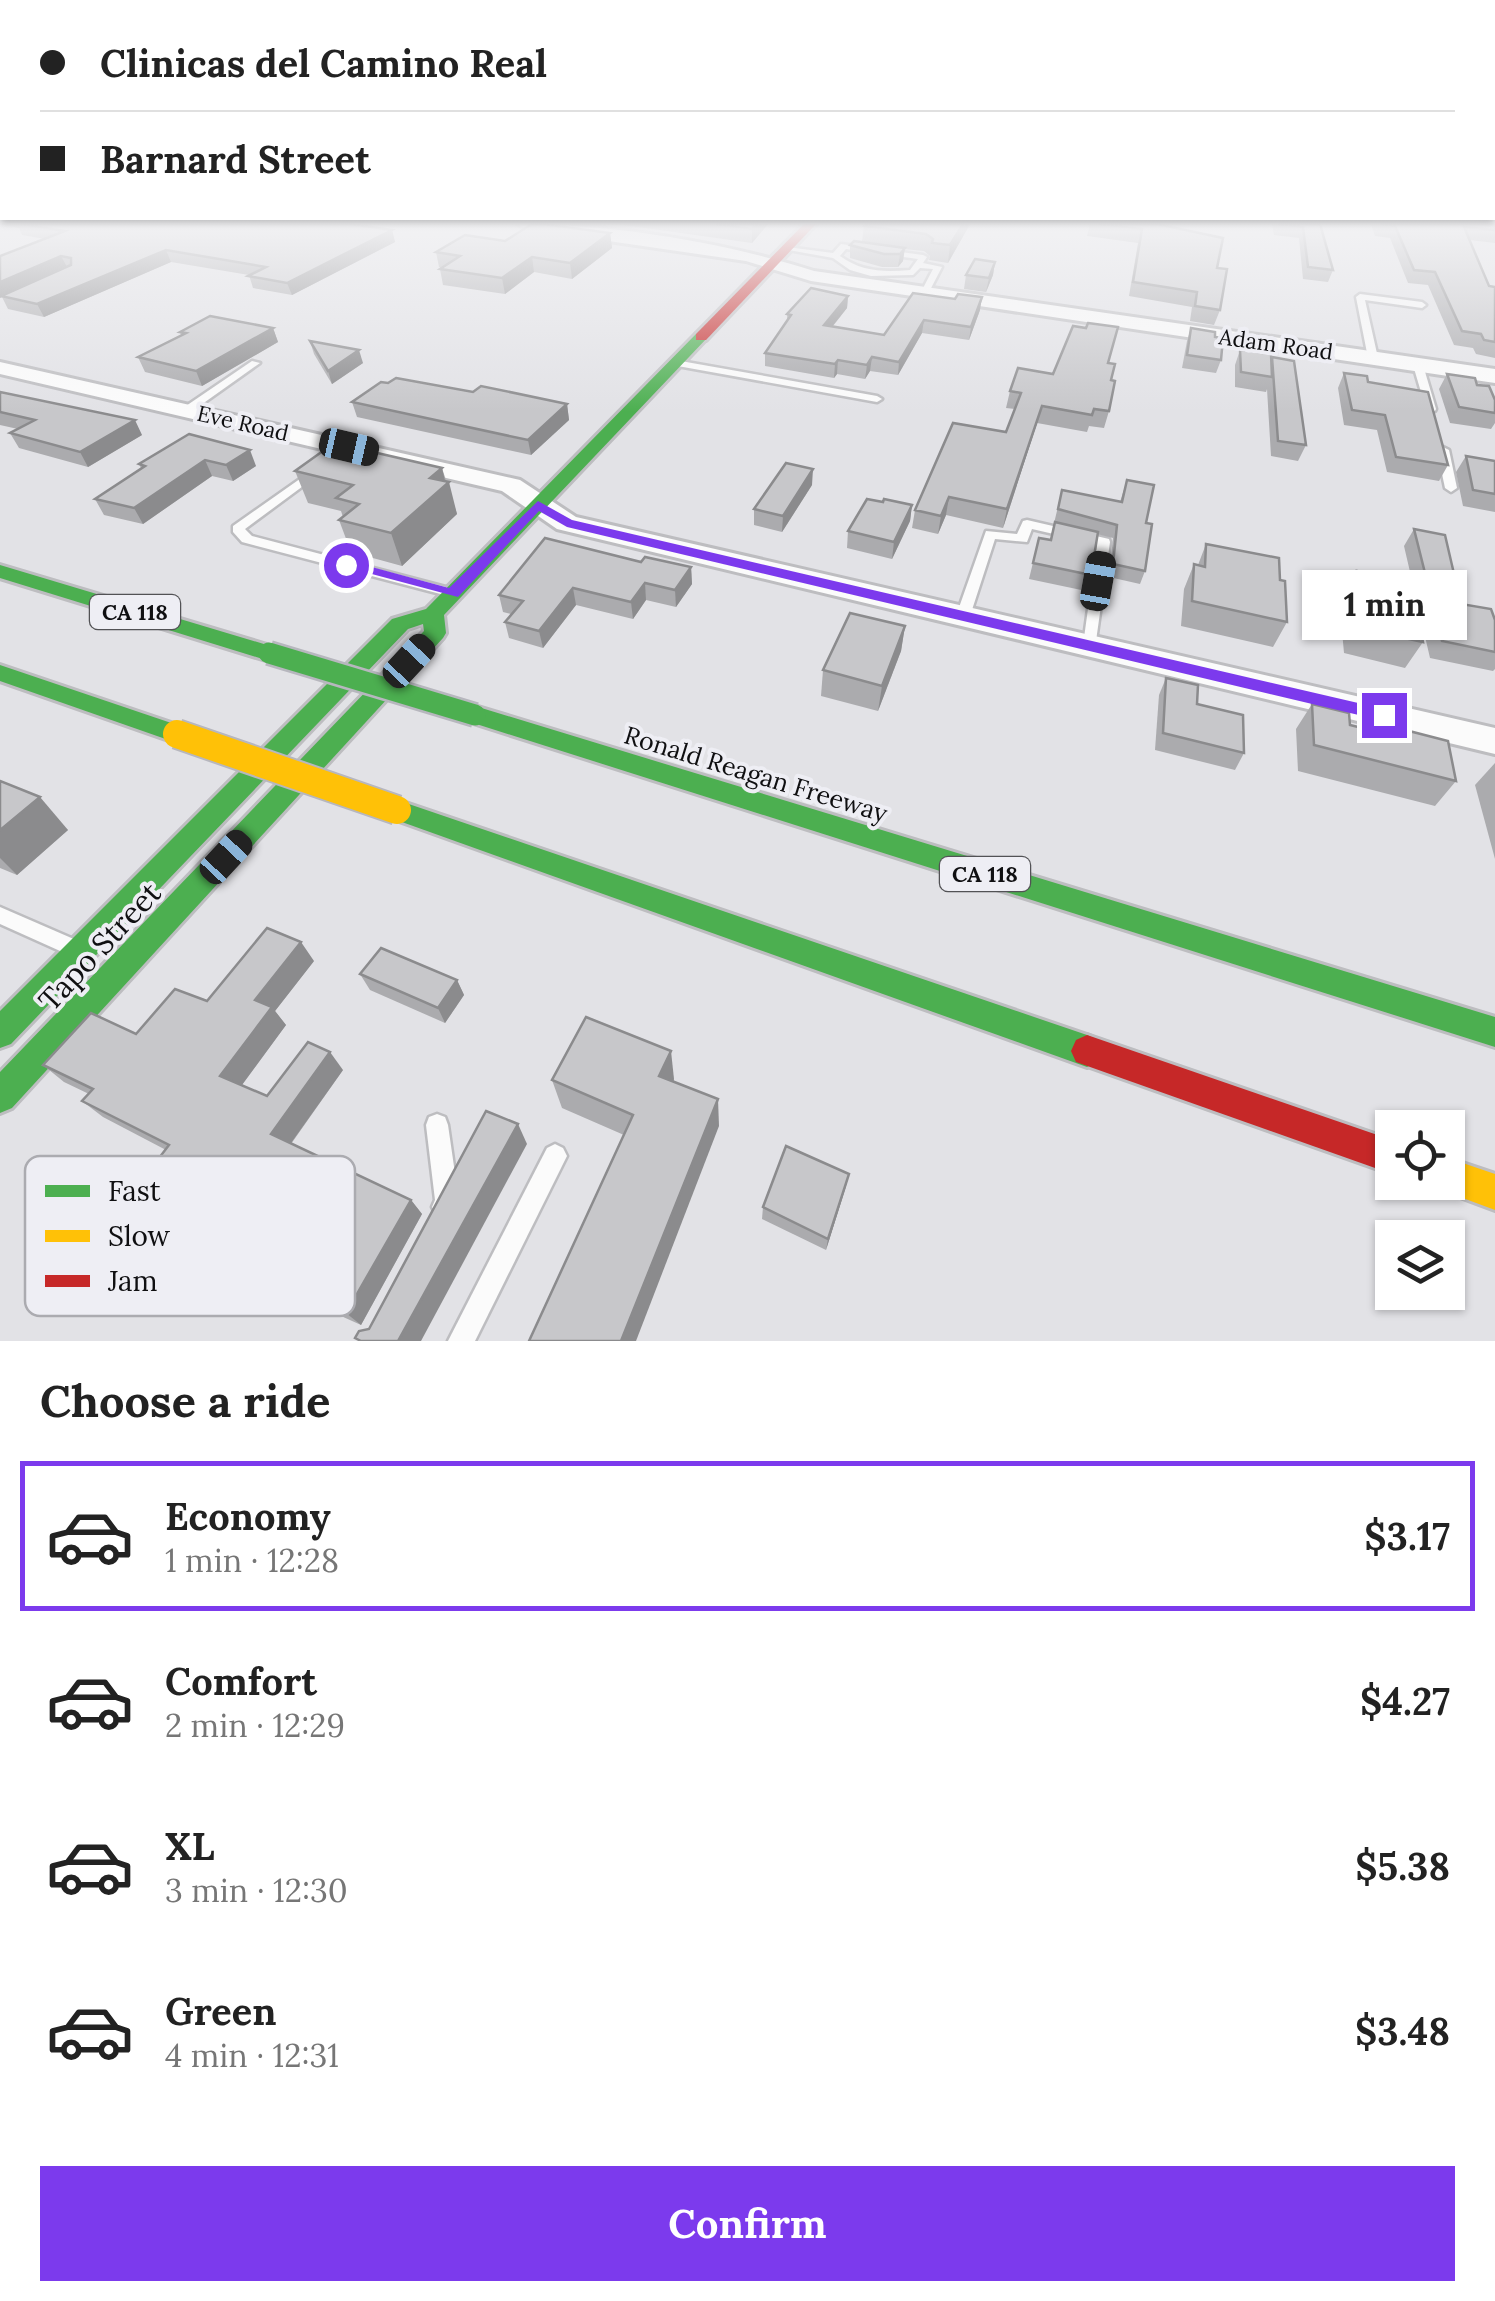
<!DOCTYPE html>
<html lang="en">
<head>
<meta charset="utf-8">
<style>
  body { margin:0; font-family:Lora,serif; background:#f6f6f6; color:#222; height:100vh; display:flex; flex-direction:column; font-size:38px; white-space:nowrap }
  * { box-sizing:border-box; margin:0 }
  p { font-size:32px; color:#767676 }
  .icon { flex:none; width:55px; height:55px; fill:none; stroke:currentColor; stroke-width:2; stroke-linecap:round; stroke-linejoin:round }
  .map { position:relative; height:1341px; overflow:hidden }
  .sheet { display:flex; flex-direction:column; background:#fff; flex:1 }
  .sheet>* { flex:none }
  .banner { position:absolute; left:0px; top:0px; width:1495px; height:220px; box-shadow:0 2px 8px #0004; display:grid; align-content:center; height:220px; padding:0 40px; background:#fff }
  .fabs { position:absolute; left:1375px; top:1110px; display:grid; gap:20px }
  .fabs a { display:grid; place-items:center; width:90px; height:90px; border-radius:0px; background:#fff; box-shadow:0 2px 8px #0004; font-size:50px }
  .end { position:absolute; width:45px; height:45px; margin:-22px; border:12px solid #7c3aed; background:#fff; box-shadow:0 0 0 5px #fff }
  .from { border-radius:50% }
  .bubble { position:absolute; height:70px; border-radius:0px; background:#fff; box-shadow:0 2px 8px #0004; font-size:32px; font-weight:700; line-height:70px; text-align:center }
  .car { position:absolute; width:30px; height:60px; margin:-30px -15px; border-radius:12px; box-shadow:0 0 8px 2px #0007; background:linear-gradient(#222 24%,#8ab4d8 0 40%,#222 0 76%,#8ab4d8 0 86%,#222 0) }
  .banner b { display:flex; align-items:center; gap:35px; height:95px; font-size:38px }
  .banner b+b { border-top:2px solid #e0e0e0 }
  .banner i { width:25px; height:25px; background:#222 }
  ul { padding:0; list-style:none }
  li { display:flex; align-items:center; gap:30px; height:150px; margin:0 20px 15px; padding:0 20px; border:5px solid transparent; border-radius:0px }
  li div { flex:1 }
  li b { display:block; font-size:38px }
  li em { font-style:normal; font-weight:700 }
  li.selected { border-color:#7c3aed }
  li>.icon { width:90px; height:90px; stroke-width:1.5 }
  h2 { padding:0 40px; font-size:45px; line-height:120px }
  .button { display:flex; gap:20px; margin-top:auto; padding:20px 40px }
  .button a { flex:1; height:115px; border-radius:0px; background:#7c3aed; color:#fff; font-size:40px; font-weight:700; line-height:115px; text-align:center }
  .map>svg:first-child { display:block }
  .lines { fill:none; stroke-linecap:round; stroke-linejoin:round }
  .lane-casing { stroke:#bdbdc0; stroke-width:5 }
  .street-casing { stroke:#bdbdc0; stroke-width:6 }
  .fast-casing { stroke:#bdbdc0; stroke-width:6 }
  .slow-casing { stroke:#bdbdc0; stroke-width:6 }
  .jam-casing { stroke:#bdbdc0; stroke-width:6 }
  .lane { fill:#fbfbfb; fill-rule:evenodd }
  .street { fill:#fbfbfb; fill-rule:evenodd }
  .fast { fill:#4caf50; fill-rule:evenodd }
  .slow { fill:#ffc107; fill-rule:evenodd }
  .jam { fill:#c62828; fill-rule:evenodd }
  .fast-bridge-casing { stroke:#b7b7be; stroke-width:26; stroke-linecap:butt }
  .slow-bridge-casing { stroke:#b7b7be; stroke-width:32; stroke-linecap:butt }
  .fast-bridge { stroke:#4caf50; stroke-width:21 }
  .slow-bridge { stroke:#ffc107; stroke-width:28 }
  .wall { fill:#ababae }
  .shaded-wall { fill:#8b8b8d }
  .building { fill:#c7c7ca; stroke:#8b8b8d; stroke-width:2.5 }
  .route { fill:#7c3aed }
  .labels { text-anchor:middle; stroke-width:8; stroke-linejoin:round; paint-order:stroke }
  .far-street-label { font-size:22px; fill:#0f0f11; stroke:#eeeef4 }
  .shield { fill:#eeeef4; stroke:#525255; stroke-width:2.5 }
  .shield-label { font-size:22px; font-weight:bold; fill:#0f0f11 }
  .street-label { font-size:25px; fill:#0f0f11; stroke:#eeeef4 }
  .near-street-label { font-size:30px; fill:#0f0f11; stroke:#eeeef4 }
  .key { fill:#eeeef4; stroke:#ababb0; stroke-width:2.5 }
  .key-label { font-size:28px; fill:#0f0f11 }
</style>
</head>
<body>
<div class="map">
<svg width="1495" height="1341" viewBox="0 0 1495 1341">
  <rect width="100%" height="100%" fill="#e2e2e6"/>
  <g class="lines">
    <defs>
      <g id="lane">
        <path d="M841,244L923,255L927,257L923,263L942,267L929,292L925,295L921,292L933,269L920,268L913,275L871,276L850,270L833,258L783,249L787,247L833,253ZM846,249L918,259L910,270C884,272 862,272 840,256Z"/>
        <path d="M1360,294L1422,302L1426,305L1422,308L1365,300L1378,358L1373,361L1368,358L1356,297Z"/>
        <path d="M675,360L877,396L882,399L877,402L672,365V361Z"/>
        <path d="M252,361L260,363L191,412H183V408Z"/>
        <path d="M1418,362L1423,365L1436,409L1435,411L1426,409L1413,365Z"/>
        <path d="M1443,447L1449,450L1457,488L1451,492L1445,488L1437,450Z"/>
        <path d="M314,469L320,473L318,475L245,529L252,536L457,590L459,593L457,596L452,597L242,542L233,532V526Z"/>
        <path d="M1027,520L1109,539L1110,542L1095,648H1085L1083,645L1097,544L1032,529L1027,542L995,539L970,616L963,621L956,616L986,531L1017,534L1023,521Z"/>
        <path d="M0,907L76,940L79,946L76,952L69,955L0,924Z"/>
        <path d="M437,1114L445,1117L448,1125L459,1201L452,1215L444,1219L436,1215L432,1207L435,1200L426,1125L429,1117Z"/>
        <path d="M555,1144L563,1148L567,1156L475,1341H448L547,1148Z"/>
      </g>
      <g id="street">
        <path d="M518,224C614,224 722,242 814,271L1495,369V383L811,281L746,261L526,229Z"/>
        <path d="M0,362L520,480L576,517L1495,728V754L557,529L502,491L0,374Z"/>
      </g>
      <g id="fast">
        <path d="M696,334L708,337L444,615L446,633L443,638L12,1108L0,1113V1072L424,631L423,624L408,629L11,1044L0,1048V1011L392,619L426,609Z"/>
        <path d="M0,565L277,648L280,653L269,661L0,578Z"/>
        <path d="M0,665L186,728L189,734L186,740L177,743L0,681Z"/>
        <path d="M475,706L1495,1017V1047L467,721L463,715L467,709Z"/>
        <path d="M397,800L1087,1035L1098,1040L1103,1051L1098,1062L1087,1067L388,817L384,810L388,803Z"/>
      </g>
      <path id="slow" d="M1448,1158L1495,1174V1210L1436,1188L1433,1182H1448Z"/>
      <g id="jam">
        <path d="M804,224H816L706,340H696V334Z"/>
        <path d="M1087,1035L1392,1140V1174L1076,1062L1071,1051L1076,1040Z"/>
      </g>
    </defs>
    <use href="#lane" class="lane-casing"/>
    <use href="#street" class="street-casing"/>
    <use href="#fast" class="fast-casing"/>
    <use href="#slow" class="slow-casing"/>
    <use href="#jam" class="jam-casing"/>
    <use href="#lane" class="lane"/>
    <use href="#street" class="street"/>
    <use href="#fast" class="fast"/>
    <use href="#slow" class="slow"/>
    <use href="#jam" class="jam"/>
    <defs>
      <path id="fast-bridge" d="M269,653L475,715"/>
      <path id="slow-bridge" d="M177,734L397,810"/>
    </defs>
    <use href="#fast-bridge" class="fast-bridge-casing"/>
    <use href="#slow-bridge" class="slow-bridge-casing"/>
    <use href="#fast-bridge" class="fast-bridge"/>
    <use href="#slow-bridge" class="slow-bridge"/>
  </g>
  <g class="wall">
    <path d="M0,224H350L392,230L395,242L292,295L253,288L249,275L171,262L44,317L8,309L2,297L45,239L22,235L19,228Z"/>
    <path d="M624,224H768L752,243L624,225Z"/>
    <path d="M865,224H970L948,263L929,260L930,256L924,251L904,249L903,261L898,267H882L850,258V245L862,242L864,226Z"/>
    <path d="M1090,224H1157L1217,268L1220,310L1214,325L1190,321L1192,307L1129,296L1138,243L1087,236Z"/>
    <path d="M1272,224H1320L1333,270L1328,282L1303,279L1299,238L1274,235Z"/>
    <path d="M1371,224H1495V243L1470,240L1489,286L1495,287V358L1476,354L1473,348L1454,345L1428,285L1408,283L1390,238L1375,236Z"/>
    <path d="M610,233L612,248L572,279L534,272L505,294L443,285L440,269L442,268L439,267L436,252L505,241Z"/>
    <path d="M995,262L993,275L986,292L964,289L966,275Z"/>
    <path d="M913,293L980,310L969,340L922,333L898,375L870,371L865,379L837,374L834,378L765,366V353L787,321V314L848,296L847,308L833,326L884,335Z"/>
    <path d="M273,328L278,342L202,386L145,372L138,357L181,335L180,332Z"/>
    <path d="M1191,328L1215,337L1221,360L1216,373L1182,368L1187,341Z"/>
    <path d="M310,341L363,363L332,384L314,354Z"/>
    <path d="M1240,350L1271,359L1306,445L1298,461L1271,456L1267,389L1266,392L1235,387V365Z"/>
    <path d="M1108,363L1111,380L1109,411L1104,428L1089,426L1087,432L1037,423L1003,528L946,515L938,534L912,528L915,510L1006,432L1015,409L1006,408L1010,391Z"/>
    <path d="M1344,373L1368,382L1448,465L1439,481L1387,472L1377,430L1344,425L1338,388Z"/>
    <path d="M1447,374L1477,385L1495,400V423L1491,429L1450,423L1439,389Z"/>
    <path d="M0,392L142,435L88,467L19,448L10,433L18,429L0,425Z"/>
    <path d="M473,392L567,404L569,420L531,455L357,417L352,402Z"/>
    <path d="M189,434L256,466L233,481L212,476L143,524L104,515L95,499L141,468L139,464Z"/>
    <path d="M1466,456L1495,461V512L1463,506L1456,472Z"/>
    <path d="M442,468L457,514L402,566L351,552L339,520L343,517L341,511L308,503L295,471Z"/>
    <path d="M1127,480L1146,523L1145,571L1140,584L1109,577L1113,538L1097,534L1091,575L1086,591L1029,579L1039,538L1050,540L1062,490L1120,502Z"/>
    <path d="M812,485L782,532L754,525V509Z"/>
    <path d="M883,502L912,505L910,521L892,559L847,548L848,531Z"/>
    <path d="M1414,529L1461,604L1495,620V669L1493,671L1430,658L1404,546Z"/>
    <path d="M1206,544L1280,580L1287,622L1273,647L1181,626L1184,589L1194,564L1198,565Z"/>
    <path d="M641,562L691,567L692,584L676,607L646,600L633,619L576,605L543,648L509,638L505,622L511,614L503,612L499,595Z"/>
    <path d="M1357,571L1398,613L1423,642L1405,668L1344,653L1342,631L1311,624L1310,602L1323,577L1350,583Z"/>
    <path d="M905,626L901,651L878,711L821,696L823,670Z"/>
    <path d="M1166,678L1197,704L1244,753L1235,770L1155,750L1159,695Z"/>
    <path d="M1312,704L1350,725L1404,738L1409,731L1456,781L1435,806L1298,771L1296,729Z"/>
    <path d="M1495,763V859L1475,785Z"/>
    <path d="M0,781L68,830L17,875L0,868Z"/>
    <path d="M314,961L275,1011L286,1025L242,1085L267,1096L343,1070L291,1144L411,1200L422,1214L361,1325L261,1280L185,1239L181,1244L141,1223L120,1209L166,1150L103,1117L82,1101L89,1094L64,1082L43,1065L136,1034L207,1001Z"/>
    <path d="M360,974L457,980L464,995L445,1023L370,990Z"/>
    <path d="M674,1079V1082L719,1126L624,1135L562,1108L552,1080Z"/>
    <path d="M846,1186L826,1250L762,1219L763,1207Z"/>
  </g>
  <g class="shaded-wall">
    <path d="M756,224H768L752,243V229Z"/>
    <path d="M963,224H970L948,263L950,245Z"/>
    <path d="M392,230L395,242L292,295L287,283Z"/>
    <path d="M610,233L612,248L572,279L570,263Z"/>
    <path d="M905,248L903,261L898,267L900,254Z"/>
    <path d="M166,250L171,262L44,317L37,304Z"/>
    <path d="M61,256L68,269L0,298V282Z"/>
    <path d="M532,257L534,272L505,294L502,278Z"/>
    <path d="M995,262L993,275L986,292L989,278Z"/>
    <path d="M848,296L847,308L823,338L824,325Z"/>
    <path d="M982,297L980,310L969,340L971,327Z"/>
    <path d="M924,320L922,333L898,375L899,362Z"/>
    <path d="M273,328L278,342L202,386L196,371Z"/>
    <path d="M359,350L363,363L332,384L328,371Z"/>
    <path d="M872,357L870,371L865,379L867,365Z"/>
    <path d="M838,360L837,374L834,378L835,364Z"/>
    <path d="M567,404L569,420L531,455L528,440Z"/>
    <path d="M1042,406L1037,423L1003,528L1007,509Z"/>
    <path d="M135,420L142,435L88,467L80,452Z"/>
    <path d="M250,450L256,466L233,481L226,465Z"/>
    <path d="M205,460L212,476L143,524L134,508Z"/>
    <path d="M442,468L446,485L449,482L457,514L402,566L391,533L430,478Z"/>
    <path d="M813,469L812,485L782,532L783,516Z"/>
    <path d="M949,497L946,515L938,534L941,516Z"/>
    <path d="M912,505L910,521L892,559L894,542Z"/>
    <path d="M691,567L692,584L676,607L675,590Z"/>
    <path d="M645,583L646,600L633,619L631,602Z"/>
    <path d="M573,588L576,605L543,648L539,631Z"/>
    <path d="M905,626L901,651L878,711L882,686Z"/>
    <path d="M40,797L68,830L17,875L0,858V830Z"/>
    <path d="M301,942L314,961L275,1011L286,1025L236,1093L220,1076L255,1000Z"/>
    <path d="M457,980L464,995L445,1023L438,1008Z"/>
    <path d="M671,1051L674,1079L663,1104L659,1076Z"/>
    <path d="M330,1052L343,1070L286,1150L271,1134Z"/>
    <path d="M718,1099L719,1126L636,1341H621Z"/>
    <path d="M518,1124L527,1144L421,1341H398Z"/>
    <path d="M849,1174L846,1186L826,1250L828,1239Z"/>
    <path d="M411,1200L422,1214L361,1325L346,1313Z"/>
    <path d="M165,1225L185,1239L181,1244L161,1231Z"/>
  </g>
  <g class="building">
    <path d="M21,224H350L392,230L287,283L248,276L266,267L166,250L37,304L1,296L71,265V258L61,256L0,282V256L65,231Z"/>
    <path d="M532,224H543L610,233L570,263L532,257L502,278L440,269L460,256L436,252L465,235L505,241Z"/>
    <path d="M716,224H756L752,229Z"/>
    <path d="M865,224H963L950,245L932,243L933,239L926,234L864,226Z"/>
    <path d="M1099,224H1157L1223,238L1217,268L1227,269L1220,310L1195,306L1197,292L1133,282L1142,229Z"/>
    <path d="M1278,224H1320L1333,270L1308,267L1303,227Z"/>
    <path d="M1381,224H1495V230L1464,227L1489,286L1495,287V342L1484,340L1481,334L1462,331L1435,272L1414,270L1395,226Z"/>
    <path d="M854,241L905,248L900,254H884L850,245Z"/>
    <path d="M975,259L995,262L989,278L966,275Z"/>
    <path d="M811,288L848,296L824,325L884,335L913,293L955,299L958,294L982,297L971,327L924,320L899,362L872,357L867,365L838,360L835,364L765,353L791,315L787,314Z"/>
    <path d="M210,316L273,328L196,371L138,357L186,333L180,332Z"/>
    <path d="M1088,323L1118,327L1108,363L1115,364L1111,380L1115,381L1109,411L1094,409L1092,415L1042,406L1007,509L949,497L941,516L915,510L953,423L1006,432L1021,393L1010,391L1018,368L1053,374L1073,326L1086,328Z"/>
    <path d="M1191,328L1215,332V337L1223,338L1221,360L1187,355Z"/>
    <path d="M310,341L359,350L328,371Z"/>
    <path d="M1240,350L1271,354L1272,377L1241,372Z"/>
    <path d="M1272,357L1294,361L1306,445L1278,441Z"/>
    <path d="M1344,373L1367,376L1368,382L1428,392L1448,465L1396,457L1385,415L1352,410Z"/>
    <path d="M1447,374L1475,378L1477,385L1489,386L1495,400V413L1459,407Z"/>
    <path d="M396,378L473,392L481,386L567,404L528,440L352,402L381,382L388,383Z"/>
    <path d="M0,392L135,420L80,452L10,433L35,420L0,412Z"/>
    <path d="M189,434L250,450L226,465L205,460L134,508L95,499L145,466L139,464Z"/>
    <path d="M334,443L442,468L430,478L449,482L391,533L339,520L359,504L336,498L353,485L295,471Z"/>
    <path d="M1466,456L1495,461V494L1473,490Z"/>
    <path d="M786,463L813,469L783,516L754,509Z"/>
    <path d="M1127,480L1154,485L1146,523L1152,524L1145,571L1113,564L1117,525L1058,509L1062,490L1122,502Z"/>
    <path d="M867,499L883,502L884,499L912,505L894,542L848,531Z"/>
    <path d="M1055,522L1098,532L1091,575L1033,563L1039,538L1051,540Z"/>
    <path d="M1414,529L1445,535L1461,604L1491,609L1495,620V652L1442,641Z"/>
    <path d="M545,538L641,562L645,557L691,567L675,590L645,583L631,602L573,588L539,631L505,622L523,601L499,595Z"/>
    <path d="M1206,544L1279,558L1280,580L1285,581L1287,622L1192,601L1194,564L1205,567Z"/>
    <path d="M1357,571L1392,579L1398,613L1418,618L1423,642L1359,628L1357,606L1325,599L1323,577L1359,585Z"/>
    <path d="M850,613L905,626L882,686L823,670Z"/>
    <path d="M1166,678L1198,685L1197,704L1243,715L1244,753L1163,733Z"/>
    <path d="M1312,704L1349,713L1350,725L1410,740L1409,731L1448,741L1456,781L1314,745Z"/>
    <path d="M0,781L40,797L0,830Z"/>
    <path d="M267,928L301,942L255,1000L272,1007L220,1076L267,1096L308,1042L330,1052L271,1134L411,1200L346,1313L243,1267L165,1225L161,1231L120,1209L169,1145L82,1101L93,1089L43,1065L91,1013L136,1034L175,989L207,1001Z"/>
    <path d="M381,948L457,980L438,1008L360,974Z"/>
    <path d="M586,1017L671,1051L659,1076L718,1099L621,1341H529L633,1115L552,1080Z"/>
    <path d="M486,1111L518,1124L398,1341H361L355,1338L359,1331L369,1329Z"/>
    <path d="M786,1146L849,1174L828,1239L763,1207Z"/>
  </g>
  <linearGradient id="sky" x2="0" y2="1"><stop stop-color="#8daeda"/><stop offset="0.54" stop-color="#f2f2f4"/><stop offset="1" stop-color="#f2f2f4" stop-opacity="0"/></linearGradient>
  <rect width="1495" height="412" fill="url(#sky)"/>
  <path class="route" d="M538,501L572,520L1384,709L1393,715L1384,721L567,527L539,511L458,597L338,565L346,560L449,588Z"/>
  <g class="labels">
    <g class="far-street-label">
      <text transform="translate(1276 344) rotate(8)" y="8">Adam Road</text>
      <text transform="translate(243 423) rotate(13)" y="8">Eve Road</text>
    </g>
    <g class="shield">
      <rect x="90" y="595" width="90" height="34" rx="8"/>
      <rect x="940" y="857" width="90" height="34" rx="8"/>
    </g>
    <g class="shield-label">
      <text x="135" y="620">CA 118</text>
      <text x="985" y="882">CA 118</text>
    </g>
    <g class="street-label">
      <text transform="translate(756 774) rotate(17)" y="9">Ronald Reagan Freeway</text>
    </g>
    <g class="near-street-label">
      <text transform="translate(100 947) rotate(-47)" y="10">Tapo Street</text>
    </g>
  </g>
  <rect x="25" y="1156" width="330" height="160" rx="15" class="key"/>
  <rect x="45" y="1185" width="45" height="12" fill="#4caf50"/>
  <rect x="45" y="1230" width="45" height="12" fill="#ffc107"/>
  <rect x="45" y="1275" width="45" height="12" fill="#c62828"/>
  <g class="key-label">
    <text x="108" y="1201">Fast</text>
    <text x="108" y="1246">Slow</text>
    <text x="108" y="1291">Jam</text>
  </g>
</svg>
<div class="fabs">
<a><svg class="icon" aria-label="locate" viewBox="0 0 24 24"><circle cx="12" cy="12" r="6"/><path d="M12 2v4M12 18v4M2 12h4M18 12h4"/></svg></a>
<a><svg class="icon" aria-label="layers" viewBox="0 0 24 24"><path d="M12 4l9 5-9 5-9-5zM3 14l9 5 9-5"/></svg></a>
</div>
<i class="end from" style="left:346px;top:565px"></i>
<i class="end" style="left:1384px;top:715px"></i>
<div class="bubble" style="left:1302px;top:570px;width:165px">1 min</div>
<i class="car" style="left:349px;top:447px;rotate:103deg"></i>
<i class="car" style="left:1098px;top:581px;rotate:10deg"></i>
<i class="car" style="left:409px;top:661px;rotate:43deg"></i>
<i class="car" style="left:226px;top:857px;rotate:43deg"></i>
<div class="banner">
<b><i class="from"></i>Clinicas del Camino Real</b>
<b><i></i>Barnard Street</b>
</div>
</div>
<section class="sheet">
<h2>Choose a ride</h2>
<ul>
<li class="selected"><svg class="icon" aria-label="car" viewBox="0 0 24 24"><path d="M5 17H2v-5l4-1 3-4h7l3 4 3 1v5h-3M9 17h6M6 11h13"/><circle cx="7" cy="17" r="2"/><circle cx="17" cy="17" r="2"/></svg><div><b>Economy</b><p>1 min · 12:28</p></div><em>$3.17</em></li>
<li><svg class="icon" aria-label="car" viewBox="0 0 24 24"><path d="M5 17H2v-5l4-1 3-4h7l3 4 3 1v5h-3M9 17h6M6 11h13"/><circle cx="7" cy="17" r="2"/><circle cx="17" cy="17" r="2"/></svg><div><b>Comfort</b><p>2 min · 12:29</p></div><em>$4.27</em></li>
<li><svg class="icon" aria-label="car" viewBox="0 0 24 24"><path d="M5 17H2v-5l4-1 3-4h7l3 4 3 1v5h-3M9 17h6M6 11h13"/><circle cx="7" cy="17" r="2"/><circle cx="17" cy="17" r="2"/></svg><div><b>XL</b><p>3 min · 12:30</p></div><em>$5.38</em></li>
<li><svg class="icon" aria-label="car" viewBox="0 0 24 24"><path d="M5 17H2v-5l4-1 3-4h7l3 4 3 1v5h-3M9 17h6M6 11h13"/><circle cx="7" cy="17" r="2"/><circle cx="17" cy="17" r="2"/></svg><div><b>Green</b><p>4 min · 12:31</p></div><em>$3.48</em></li>
</ul>
<div class="button"><a>Confirm</a></div>
</section>
</body>
</html>
